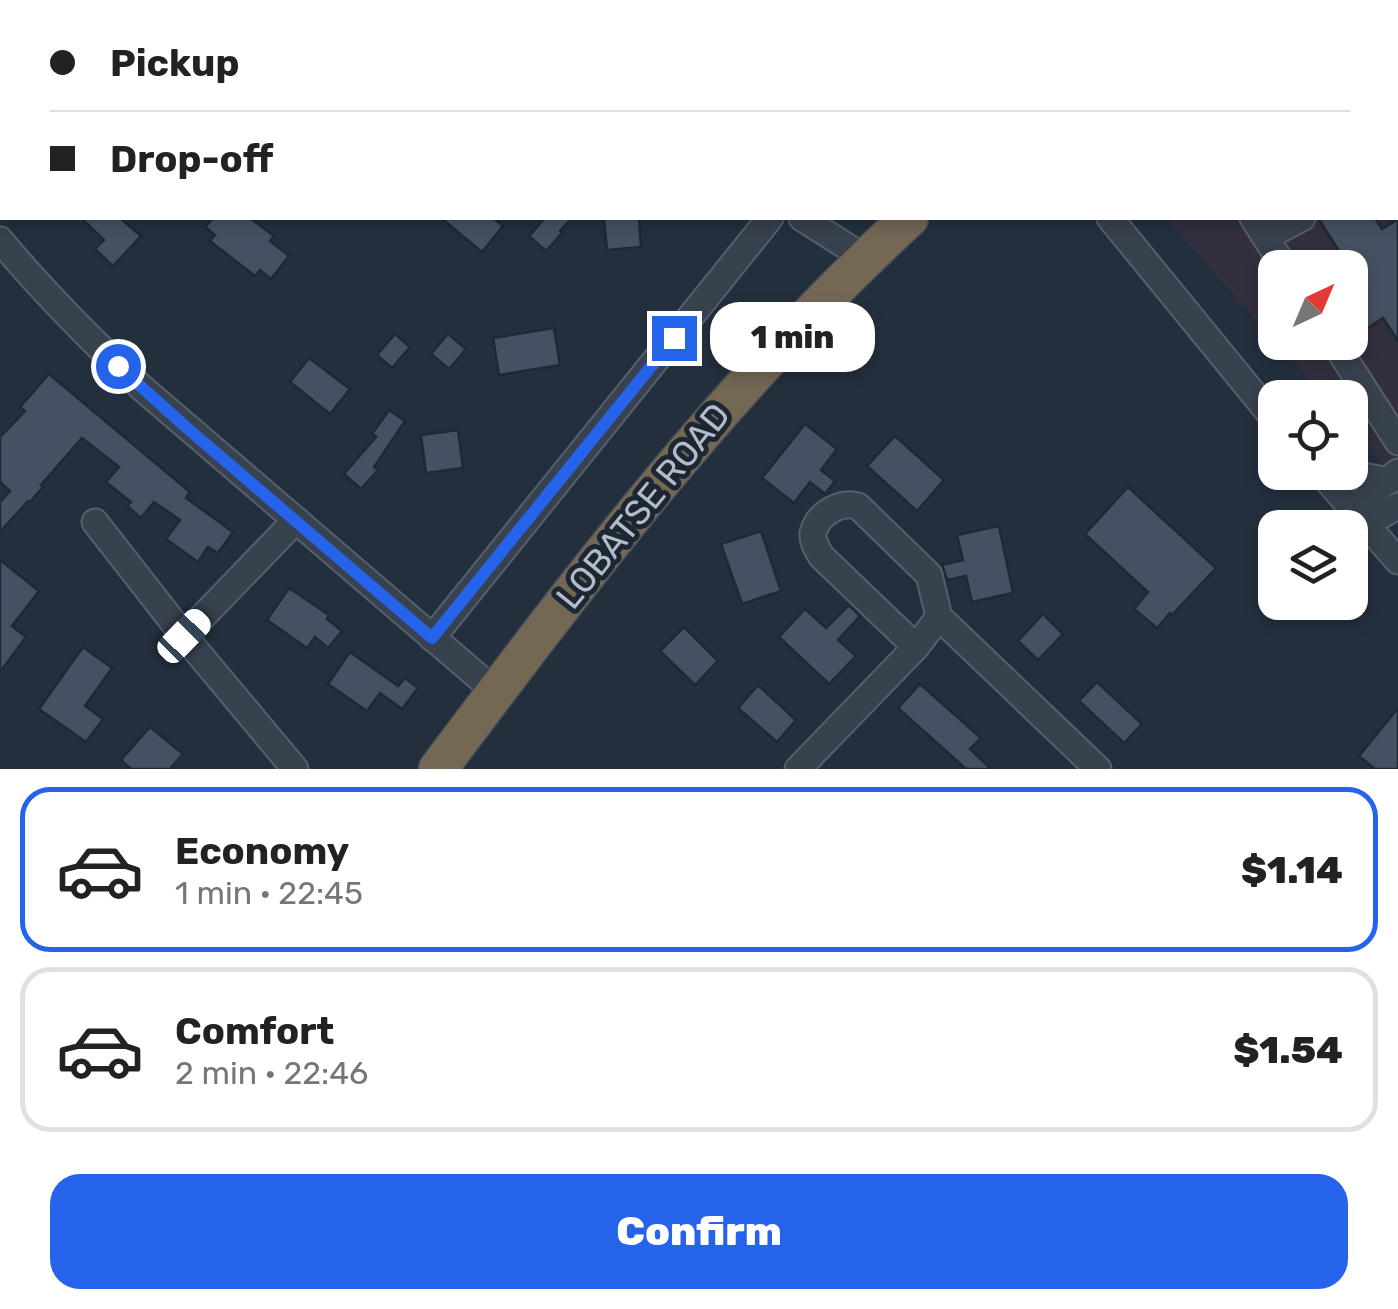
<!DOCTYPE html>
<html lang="en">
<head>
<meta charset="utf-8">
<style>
  body { margin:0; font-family:Rubik,sans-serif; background:#f2f2f2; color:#222; height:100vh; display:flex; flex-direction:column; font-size:38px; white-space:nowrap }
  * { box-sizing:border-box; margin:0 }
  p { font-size:32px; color:#767676 }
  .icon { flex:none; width:55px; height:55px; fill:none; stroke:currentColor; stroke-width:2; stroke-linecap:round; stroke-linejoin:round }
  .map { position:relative; height:769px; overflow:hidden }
  .panel { display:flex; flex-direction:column; background:#fff; flex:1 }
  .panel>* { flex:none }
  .banner { position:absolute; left:0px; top:0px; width:1400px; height:220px; box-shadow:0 5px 15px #0003; display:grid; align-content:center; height:220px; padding:0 50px; background:#fff }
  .needle { width:65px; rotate:44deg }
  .tools { position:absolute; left:1258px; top:250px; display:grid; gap:20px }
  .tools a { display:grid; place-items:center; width:110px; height:110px; border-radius:20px; background:#fff; box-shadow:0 5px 15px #0003; font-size:50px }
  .end { position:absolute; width:45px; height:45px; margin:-22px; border:12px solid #2563eb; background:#fff; box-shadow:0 0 0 5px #fff }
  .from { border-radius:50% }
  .bubble { position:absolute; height:70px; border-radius:30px; background:#fff; box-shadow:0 5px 15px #0003; font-size:32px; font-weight:800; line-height:70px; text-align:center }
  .car { position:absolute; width:30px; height:60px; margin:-30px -15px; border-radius:12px; box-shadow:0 0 8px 2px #0007; background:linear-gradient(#fff 24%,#345 0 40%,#fff 0 76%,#345 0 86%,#fff 0) }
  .banner b { display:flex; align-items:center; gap:35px; height:95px; font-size:38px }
  .banner b+b { border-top:2px solid #e0e0e0 }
  .banner i { width:25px; height:25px; background:#222 }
  ul { padding:18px 0 0; list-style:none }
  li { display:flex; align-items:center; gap:30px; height:165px; margin:0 20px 15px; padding:0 30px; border:5px solid #e0e0e0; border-radius:30px }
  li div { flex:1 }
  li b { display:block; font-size:38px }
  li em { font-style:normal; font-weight:800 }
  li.current { border-color:#2563eb }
  li>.icon { width:90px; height:90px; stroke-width:1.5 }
  .primary-button { display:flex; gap:20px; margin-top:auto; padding:20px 50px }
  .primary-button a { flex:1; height:115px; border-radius:30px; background:#2563eb; color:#fff; font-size:40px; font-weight:800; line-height:115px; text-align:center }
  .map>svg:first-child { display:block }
  .medical { fill:#32303f }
  .building { fill:#455162; stroke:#1f2835; stroke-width:2.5 }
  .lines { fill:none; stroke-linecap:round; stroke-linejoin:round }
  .minor-casing { stroke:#565f6c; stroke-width:29 }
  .highway-casing { stroke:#434c59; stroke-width:41 }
  .minor { stroke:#38414e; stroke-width:25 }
  .highway { stroke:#746855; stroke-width:38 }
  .route { stroke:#2563eb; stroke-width:12 }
  .labels { text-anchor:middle; stroke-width:10; stroke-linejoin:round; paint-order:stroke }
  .street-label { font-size:35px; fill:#b4bcc9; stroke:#1d2633 }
</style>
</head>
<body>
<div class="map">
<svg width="1398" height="769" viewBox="0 0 1398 769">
  <rect width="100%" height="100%" fill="#242f3e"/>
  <path class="medical" d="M1299,0H1398V482L1350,428V398L1324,397L1276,342H1350V268H1275V342L1166,218H1398V2H1295Z"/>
  <g class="building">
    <path d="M81,218H120L141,236L113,266L95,249L104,240Z"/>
    <path d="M213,218H250L274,236L270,241L289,256L271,279L260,270L255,276L210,241L215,235L205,227Z"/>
    <path d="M441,218H493L503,226L482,252Z"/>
    <path d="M545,218H572L560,231L562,233L546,251L529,236Z"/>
    <path d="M604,218H639L641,247L607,250Z"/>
    <path d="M1318,218H1375L1382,229L1398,219V341L1383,318L1351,339L1350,293L1361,286Z"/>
    <path d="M554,328L560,365L499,375L493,338Z"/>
    <path d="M395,334L410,347L392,368L377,355Z"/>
    <path d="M448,334L466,349L449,369L431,354Z"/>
    <path d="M309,358L350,389L330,414L290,382Z"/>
    <path d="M49,374L190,492L186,498L233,532L218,553L208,547L198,562L166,539L180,520L154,502L141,518L127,506L131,502L106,482L119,467L82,438L41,485L43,487L30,502L28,501L0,532V502L10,491L0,482V437L25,411L20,407Z"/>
    <path d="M389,410L405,421L374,467L378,470L361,489L344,474L376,437L372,434Z"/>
    <path d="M805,424L837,449L821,470L835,481L825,494L810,482L794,503L762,478Z"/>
    <path d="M458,430L463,468L426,473L421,435Z"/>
    <path d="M895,436L944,480L917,511L867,466Z"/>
    <path d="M1128,487L1216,568L1172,615L1170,613L1157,628L1134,609L1148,592L1085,534Z"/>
    <path d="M999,526L1013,593L972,602L966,576L947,580L942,565L963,560L957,535Z"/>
    <path d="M761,531L781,591L742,604L721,544Z"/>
    <path d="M0,560L39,591L12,626L26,637L0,672Z"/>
    <path d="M289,588L329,615L327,619L342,631L328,648L315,637L307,648L267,620Z"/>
    <path d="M849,605L860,616L838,640L856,656L829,684L779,637L805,609L826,628Z"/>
    <path d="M1043,614L1063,634L1038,660L1018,641Z"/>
    <path d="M684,627L718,661L695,685L660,651Z"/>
    <path d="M83,647L112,668L85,706L103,719L86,742L39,709Z"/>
    <path d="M350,652L398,686L405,678L418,688L402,709L380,693L367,711L328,684Z"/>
    <path d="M1097,682L1142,724L1124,743L1079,701Z"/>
    <path d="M920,684L981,738L970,749L991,769H966L898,708Z"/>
    <path d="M758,685L796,720L777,742L738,708Z"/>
    <path d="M1398,708V769H1375L1359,756Z"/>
    <path d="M150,727L183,754L170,769H131L121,760Z"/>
  </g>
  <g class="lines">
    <defs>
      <g id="minor">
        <path d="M523,0L525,2"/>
        <path d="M204,2L207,0"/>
        <path d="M1001,2L1004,0"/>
        <path d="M1350,2L1354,0"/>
        <path d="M0,170L2,168"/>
        <path d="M802,218L865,258"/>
        <path d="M1110,218L1275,420"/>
        <path d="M1253,218L1285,268"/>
        <path d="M1266,237L1302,218"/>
        <path d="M0,240C44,293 92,341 142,388L496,692"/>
        <path d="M1334,342L1398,442"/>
        <path d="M1320,472L1398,561"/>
        <path d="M1342,472L1389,481"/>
        <path d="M1352,510L1398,472"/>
        <path d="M95,522L184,636L295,769"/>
        <path d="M1365,524L1398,506"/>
        <path d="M184,636L296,520"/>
        <path d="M432,638L770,218"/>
        <path d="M916,647L821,556C817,549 812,541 813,533C818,513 841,501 858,506L929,575L939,617L1098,769"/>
        <path d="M798,769L916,647L939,617"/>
      </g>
      <g id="highway">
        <path d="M1214,2L1219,0"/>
        <path d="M438,769C585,573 728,384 909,218"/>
      </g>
    </defs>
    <use href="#minor" class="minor-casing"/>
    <use href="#highway" class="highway-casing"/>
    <use href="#minor" class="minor"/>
    <use href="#highway" class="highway"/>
  </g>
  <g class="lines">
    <path class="route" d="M118,366L187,428L432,638L674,338"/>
  </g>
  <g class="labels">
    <g class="street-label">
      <text transform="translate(643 506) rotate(-51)" y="12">LOBATSE ROAD</text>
    </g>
  </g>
</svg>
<div class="tools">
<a><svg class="needle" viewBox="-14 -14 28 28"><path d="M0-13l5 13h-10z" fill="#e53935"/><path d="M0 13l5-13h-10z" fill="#767676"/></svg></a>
<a><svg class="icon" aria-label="locate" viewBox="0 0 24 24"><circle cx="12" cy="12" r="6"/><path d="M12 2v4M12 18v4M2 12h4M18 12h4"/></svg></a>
<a><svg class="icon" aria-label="layers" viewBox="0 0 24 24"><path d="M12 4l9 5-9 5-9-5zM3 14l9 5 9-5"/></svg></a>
</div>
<i class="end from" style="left:118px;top:366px"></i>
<i class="end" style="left:674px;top:338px"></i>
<div class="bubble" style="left:710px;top:302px;width:165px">1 min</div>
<i class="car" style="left:184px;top:636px;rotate:44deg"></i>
<div class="banner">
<b><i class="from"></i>Pickup</b>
<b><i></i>Drop-off</b>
</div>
</div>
<section class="panel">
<ul>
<li class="current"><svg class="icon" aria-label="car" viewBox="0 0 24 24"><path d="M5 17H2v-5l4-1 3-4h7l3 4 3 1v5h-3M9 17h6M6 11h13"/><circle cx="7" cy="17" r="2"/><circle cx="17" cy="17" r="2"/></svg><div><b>Economy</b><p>1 min · 22:45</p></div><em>$1.14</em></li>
<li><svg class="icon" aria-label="car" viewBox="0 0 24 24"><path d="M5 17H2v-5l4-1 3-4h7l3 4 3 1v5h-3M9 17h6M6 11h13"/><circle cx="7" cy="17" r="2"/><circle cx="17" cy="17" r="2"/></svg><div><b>Comfort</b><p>2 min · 22:46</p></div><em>$1.54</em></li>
</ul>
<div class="primary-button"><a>Confirm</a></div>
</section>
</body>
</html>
